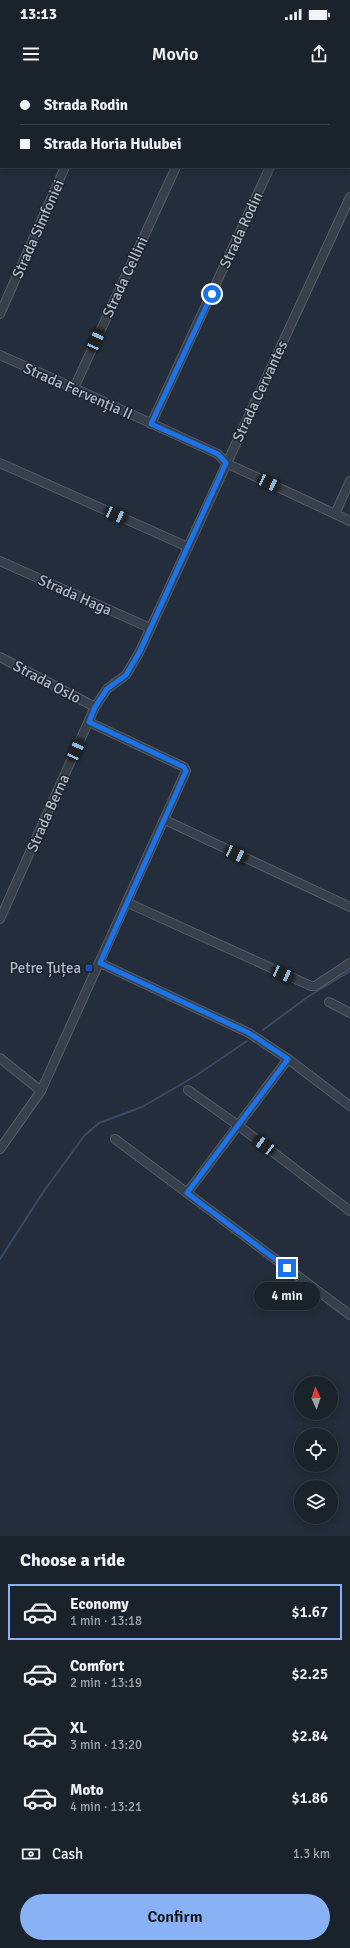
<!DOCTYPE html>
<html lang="en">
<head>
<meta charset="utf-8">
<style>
  body { margin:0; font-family:Signika,sans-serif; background:#232a34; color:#f1f3f6; height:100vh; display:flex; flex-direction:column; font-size:15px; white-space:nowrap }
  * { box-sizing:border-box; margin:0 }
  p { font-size:13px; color:#9fa4a9 }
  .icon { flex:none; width:22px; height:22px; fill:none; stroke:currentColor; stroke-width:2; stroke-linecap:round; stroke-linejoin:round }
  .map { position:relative; height:1456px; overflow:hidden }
  .drawer { display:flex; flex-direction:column; background:#1a222c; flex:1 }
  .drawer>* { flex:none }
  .guide { position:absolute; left:0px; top:0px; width:350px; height:88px; box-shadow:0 2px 10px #0003,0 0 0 1px #383f48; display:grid; align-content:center; height:88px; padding:0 20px; background:#1a222c }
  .needle { width:26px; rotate:357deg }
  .controls { position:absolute; left:294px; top:1296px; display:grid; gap:8px }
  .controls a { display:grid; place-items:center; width:44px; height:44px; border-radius:50%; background:#1a222c; box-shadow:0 2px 10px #0003,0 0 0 1px #383f48; font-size:20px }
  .end { position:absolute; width:18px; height:18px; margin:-9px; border:5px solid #1a73e8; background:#fff; box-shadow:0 0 0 2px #fff }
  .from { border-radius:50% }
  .bubble { position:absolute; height:28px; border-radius:14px; background:#1a222c; box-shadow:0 2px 10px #0003,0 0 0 1px #383f48; font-size:13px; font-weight:600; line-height:28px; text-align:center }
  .car { position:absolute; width:12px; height:24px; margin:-12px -6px; border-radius:5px; box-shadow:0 0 3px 1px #0007; background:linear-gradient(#222 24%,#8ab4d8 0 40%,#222 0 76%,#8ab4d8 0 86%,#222 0) }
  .guide b { display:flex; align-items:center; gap:14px; height:38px; font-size:15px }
  .guide b+b { border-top:1px solid #383f48 }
  .guide i { width:10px; height:10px; background:#f1f3f6 }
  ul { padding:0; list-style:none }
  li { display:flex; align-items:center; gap:12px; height:56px; margin:0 8px 6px; padding:0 12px; border:2px solid transparent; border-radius:0px }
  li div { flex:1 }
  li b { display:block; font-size:15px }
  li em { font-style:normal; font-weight:600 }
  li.selected { border-color:#89b1f5 }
  li>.icon { width:36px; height:36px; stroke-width:1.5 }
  h2 { padding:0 20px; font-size:18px; line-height:48px }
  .pay { display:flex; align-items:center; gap:10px; height:44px; padding:0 20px; font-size:15px }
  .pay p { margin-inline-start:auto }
  .button { display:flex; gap:8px; margin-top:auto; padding:8px 20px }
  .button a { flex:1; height:46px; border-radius:24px; background:#89b1f5; color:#111; font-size:16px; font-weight:600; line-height:46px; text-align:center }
  .status { display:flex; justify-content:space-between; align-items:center; height:28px; padding:0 20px; background:#1a222c; direction:ltr }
  .status svg { height:11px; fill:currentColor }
  header { display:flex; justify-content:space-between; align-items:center; height:52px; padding:0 20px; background:#1a222c; font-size:18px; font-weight:600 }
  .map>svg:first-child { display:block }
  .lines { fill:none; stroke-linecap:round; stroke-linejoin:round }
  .stream { stroke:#394a64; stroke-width:2 }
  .minor-casing { stroke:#555d69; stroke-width:10 }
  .minor { stroke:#373f4b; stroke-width:8 }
  .route { stroke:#1a73e8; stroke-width:5 }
  .transit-dot { fill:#1a4fb4; stroke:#1c2430; stroke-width:1.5 }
  .labels { text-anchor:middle; stroke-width:3; stroke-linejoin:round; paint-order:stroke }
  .street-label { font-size:15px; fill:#b2bac7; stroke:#1c2430 }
  .poi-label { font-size:15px; fill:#b2bac7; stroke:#1c2430; text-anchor:end }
</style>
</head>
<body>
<div class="status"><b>13:13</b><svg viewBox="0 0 49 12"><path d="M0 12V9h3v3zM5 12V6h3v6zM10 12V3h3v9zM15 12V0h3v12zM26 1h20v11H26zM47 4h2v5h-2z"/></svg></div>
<header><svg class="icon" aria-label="menu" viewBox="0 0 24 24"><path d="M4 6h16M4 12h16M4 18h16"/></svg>Movio<svg class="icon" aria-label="share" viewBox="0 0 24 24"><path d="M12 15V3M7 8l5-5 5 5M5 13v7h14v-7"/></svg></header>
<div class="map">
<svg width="350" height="1456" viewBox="0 0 350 1456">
  <rect width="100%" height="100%" fill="#232d3b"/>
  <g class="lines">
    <g class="stream">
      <path d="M263,950L309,916L350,891"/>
      <path d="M0,1179L44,1111L84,1056L99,1043L142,1027L197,995L247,961"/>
    </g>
    <defs>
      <g id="minor">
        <path d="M345,0L347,1"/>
        <path d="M8,1V0"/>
        <path d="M104,1V0"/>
        <path d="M216,1L217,0"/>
        <path d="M310,1L311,0"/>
        <path d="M0,17L1,15"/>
        <path d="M0,234L65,87"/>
        <path d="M0,275L74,308L218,374L226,383L350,441"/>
        <path d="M74,308L176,87"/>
        <path d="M151,344L270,87"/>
        <path d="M0,383L188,467"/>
        <path d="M335,434L350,401"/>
        <path d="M0,481L150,548"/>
        <path d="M0,577L95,627"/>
        <path d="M165,740L350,827"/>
        <path d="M128,823L311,906H315L350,883"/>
        <path d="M0,839L95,627L107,609L126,595L140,571L350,117"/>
        <path d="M100,883L249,953L288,979L350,1026"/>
        <path d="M329,922L350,933"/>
        <path d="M0,978L41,1011"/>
        <path d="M188,1010L239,1046L350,1131"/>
        <path d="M115,1059L350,1235"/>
        <path d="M0,1069L41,1011L186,691L184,687L89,642"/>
        <path d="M187,1113L288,979"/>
      </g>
    </defs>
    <use href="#minor" class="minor-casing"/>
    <use href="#minor" class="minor"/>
  </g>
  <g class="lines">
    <path class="route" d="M212,214L151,344L218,374L226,383L140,571L126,595L107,609L95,627L89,642L184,687L186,691L100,883L249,953L288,979L187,1113L287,1188"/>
  </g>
  <rect class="transit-dot" x="85" y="884" width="8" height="8" rx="2"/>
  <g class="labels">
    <g class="street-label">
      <text transform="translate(38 149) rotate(-66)" y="5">Strada Simfoniei</text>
      <text transform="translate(241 150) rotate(-65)" y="5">Strada Rodin</text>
      <text transform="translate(125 197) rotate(-65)" y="5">Strada Cellini</text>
      <text transform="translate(78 311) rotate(24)" y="5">Strada Fervenția II</text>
      <text transform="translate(260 311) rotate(-65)" y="5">Strada Cervantes</text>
      <text transform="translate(75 515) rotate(24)" y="5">Strada Haga</text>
      <text transform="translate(47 602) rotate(28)" y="5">Strada Oslo</text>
      <text transform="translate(48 733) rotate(-66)" y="5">Strada Berna</text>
    </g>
    <g class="poi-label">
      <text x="81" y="893">Petre Țuțea</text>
    </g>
  </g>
</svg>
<div class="controls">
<a><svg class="needle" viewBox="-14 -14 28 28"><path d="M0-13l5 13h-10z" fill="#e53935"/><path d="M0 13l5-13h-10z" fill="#9fa4a9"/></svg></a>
<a><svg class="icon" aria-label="locate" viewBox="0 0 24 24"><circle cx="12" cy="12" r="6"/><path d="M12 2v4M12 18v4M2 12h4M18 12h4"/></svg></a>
<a><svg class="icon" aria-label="layers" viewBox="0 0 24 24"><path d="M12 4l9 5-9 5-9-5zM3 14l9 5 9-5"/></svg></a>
</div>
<i class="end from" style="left:212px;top:214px"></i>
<i class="end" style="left:287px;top:1188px"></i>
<div class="bubble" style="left:254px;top:1202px;width:66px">4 min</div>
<i class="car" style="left:96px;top:260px;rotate:24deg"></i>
<i class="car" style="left:269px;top:403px;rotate:115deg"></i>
<i class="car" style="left:116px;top:435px;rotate:114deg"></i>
<i class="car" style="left:76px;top:670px;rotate:24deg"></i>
<i class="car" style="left:236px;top:774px;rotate:115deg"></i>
<i class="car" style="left:283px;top:894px;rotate:114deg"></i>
<i class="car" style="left:264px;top:1065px;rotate:307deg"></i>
<div class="guide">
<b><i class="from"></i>Strada Rodin</b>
<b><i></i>Strada Horia Hulubei</b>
</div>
</div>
<section class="drawer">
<h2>Choose a ride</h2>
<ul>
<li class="selected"><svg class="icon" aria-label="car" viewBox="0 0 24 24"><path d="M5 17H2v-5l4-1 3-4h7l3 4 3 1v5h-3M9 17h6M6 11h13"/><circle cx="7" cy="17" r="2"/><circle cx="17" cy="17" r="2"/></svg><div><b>Economy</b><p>1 min · 13:18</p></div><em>$1.67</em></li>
<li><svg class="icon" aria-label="car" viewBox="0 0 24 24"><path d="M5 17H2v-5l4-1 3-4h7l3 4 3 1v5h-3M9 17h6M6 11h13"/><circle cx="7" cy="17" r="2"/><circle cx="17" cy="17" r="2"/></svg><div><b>Comfort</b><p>2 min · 13:19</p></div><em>$2.25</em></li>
<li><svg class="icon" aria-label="car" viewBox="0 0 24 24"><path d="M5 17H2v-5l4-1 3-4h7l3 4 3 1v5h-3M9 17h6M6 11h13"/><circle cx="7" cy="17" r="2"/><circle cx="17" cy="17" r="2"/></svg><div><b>XL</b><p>3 min · 13:20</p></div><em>$2.84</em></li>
<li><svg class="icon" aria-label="car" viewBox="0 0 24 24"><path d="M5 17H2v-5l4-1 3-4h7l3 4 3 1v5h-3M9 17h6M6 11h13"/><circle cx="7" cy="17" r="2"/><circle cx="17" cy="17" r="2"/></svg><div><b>Moto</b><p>4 min · 13:21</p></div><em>$1.86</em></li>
</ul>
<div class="pay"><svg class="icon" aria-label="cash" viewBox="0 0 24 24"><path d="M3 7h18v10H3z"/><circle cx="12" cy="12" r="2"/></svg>Cash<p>1.3 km</p></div>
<div class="button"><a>Confirm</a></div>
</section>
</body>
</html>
